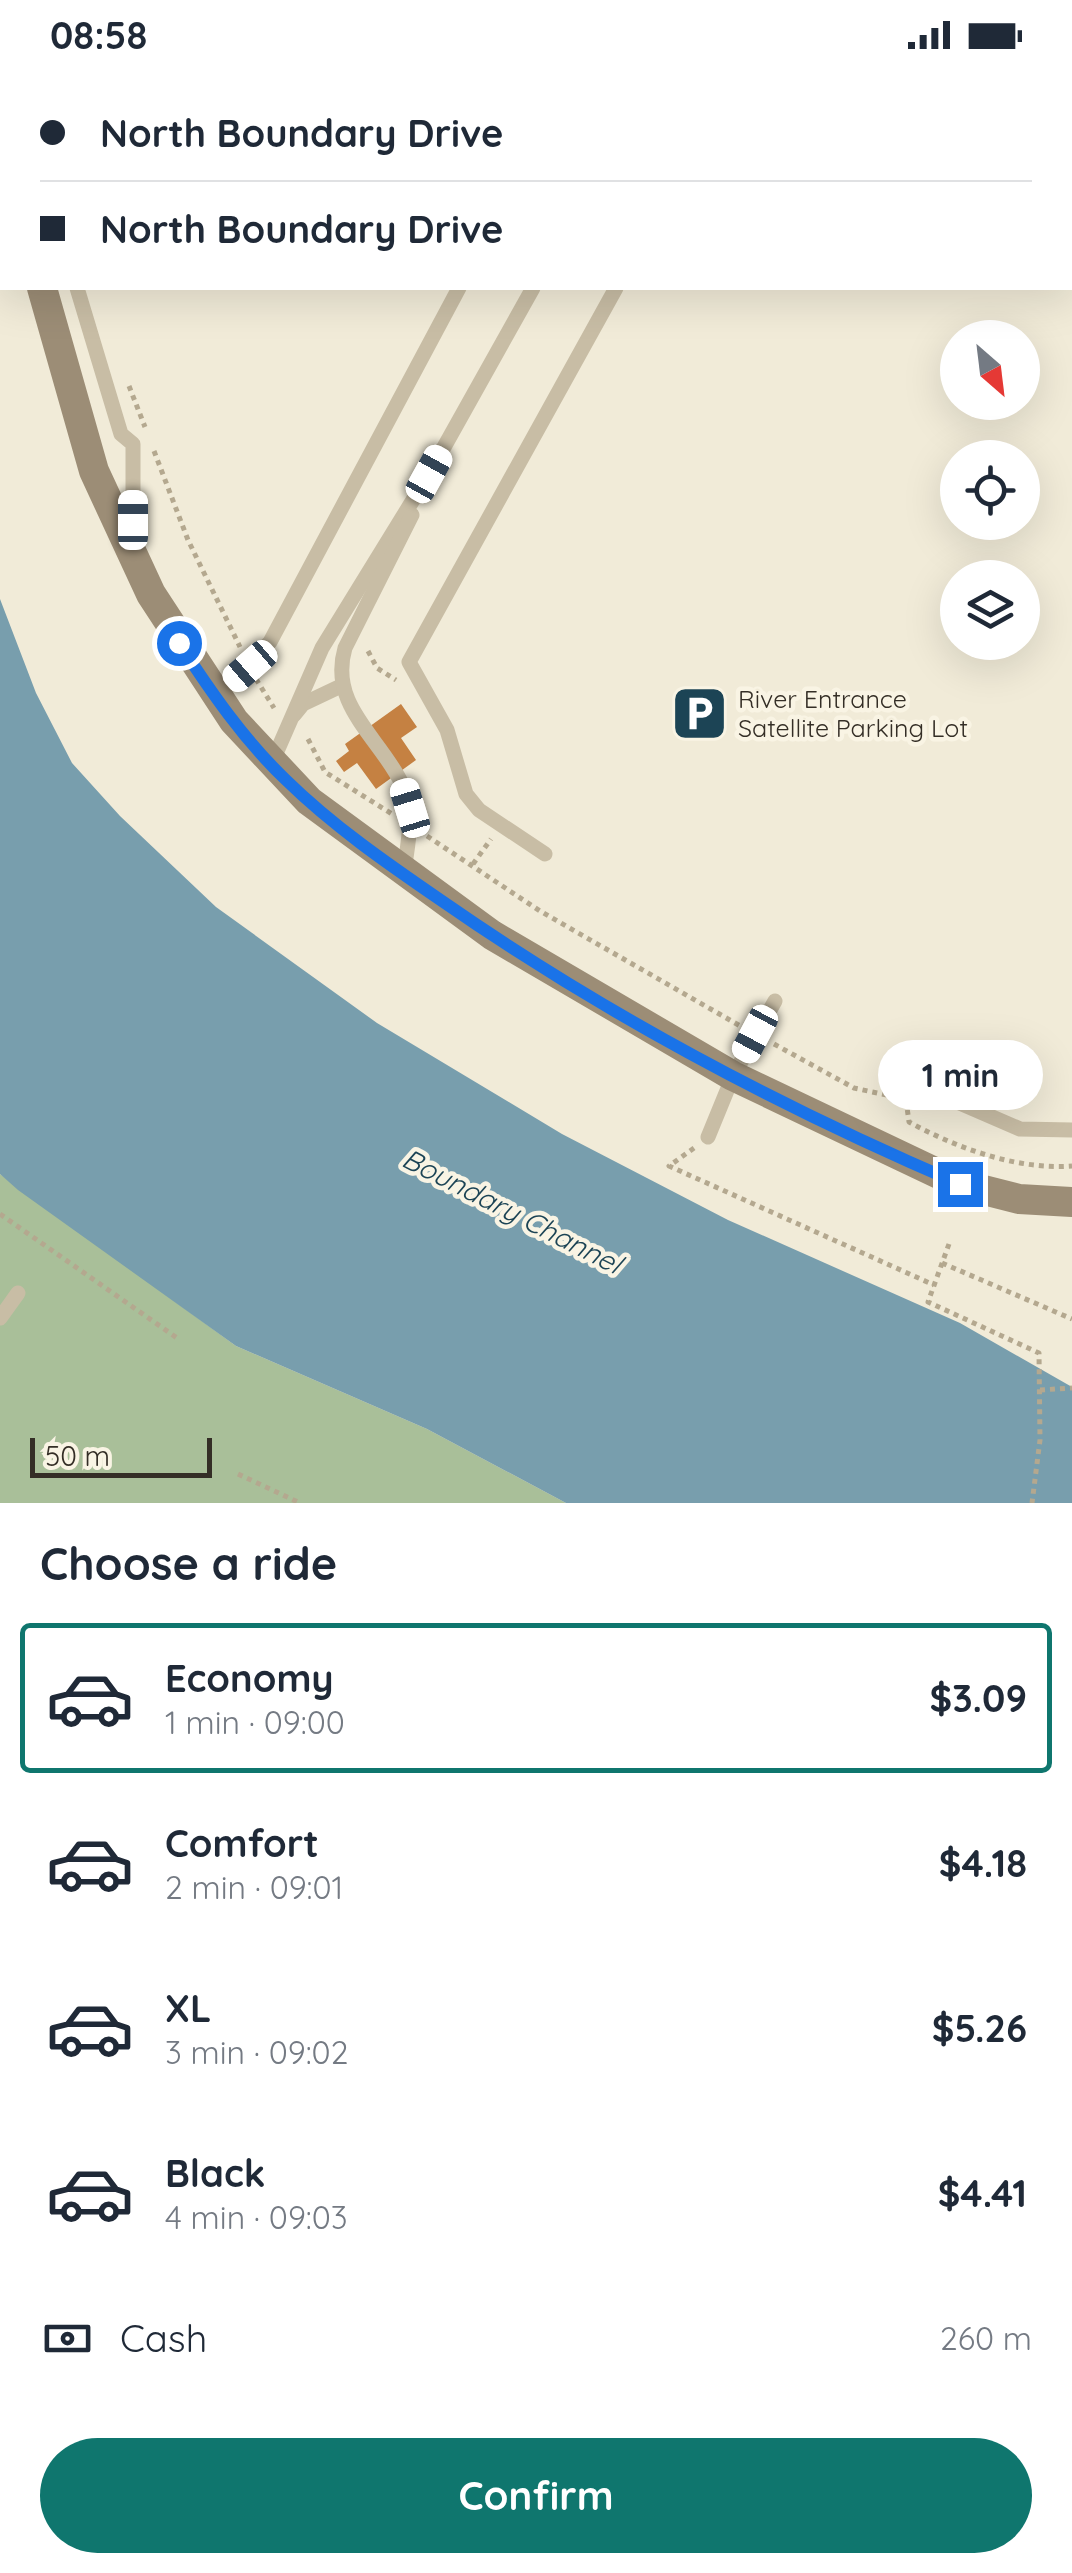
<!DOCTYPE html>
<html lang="en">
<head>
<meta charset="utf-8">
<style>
  body { margin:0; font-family:Quicksand,sans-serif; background:#f6f6f7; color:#1f2937; height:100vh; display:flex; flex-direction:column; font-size:38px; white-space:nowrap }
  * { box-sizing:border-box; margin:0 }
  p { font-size:32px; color:#747a83 }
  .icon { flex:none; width:55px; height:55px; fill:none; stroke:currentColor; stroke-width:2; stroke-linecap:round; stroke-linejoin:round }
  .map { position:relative; height:1433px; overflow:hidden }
  .panel { display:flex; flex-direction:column; background:#fff; flex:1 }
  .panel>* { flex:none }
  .hud { position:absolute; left:0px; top:0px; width:1072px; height:220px; box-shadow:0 10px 40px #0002; display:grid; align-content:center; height:220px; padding:0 40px; background:#fff }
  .needle { width:65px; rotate:152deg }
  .fabs { position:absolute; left:940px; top:250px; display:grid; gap:20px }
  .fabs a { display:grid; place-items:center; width:100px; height:100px; border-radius:50%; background:#fff; box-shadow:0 10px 40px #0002; font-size:50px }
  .scale { position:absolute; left:30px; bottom:25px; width:182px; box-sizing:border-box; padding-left:10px; border:5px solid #342e26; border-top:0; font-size:28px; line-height:35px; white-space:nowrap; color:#342e26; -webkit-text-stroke:8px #f9f4e4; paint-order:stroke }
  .end { position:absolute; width:45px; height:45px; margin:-22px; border:12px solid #1a73e8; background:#fff; box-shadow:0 0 0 5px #fff }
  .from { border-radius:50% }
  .bubble { position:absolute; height:70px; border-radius:35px; background:#fff; box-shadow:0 10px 40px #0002; font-size:32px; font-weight:700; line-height:70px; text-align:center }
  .car { position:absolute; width:30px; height:60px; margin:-30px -15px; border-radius:12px; box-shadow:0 0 8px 2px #0007; background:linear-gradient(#fff 24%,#345 0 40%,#fff 0 76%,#345 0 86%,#fff 0) }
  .hud b { display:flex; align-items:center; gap:35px; height:95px; font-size:38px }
  .hud b+b { border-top:2px solid #e0e1e3 }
  .hud i { width:25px; height:25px; background:#1f2937 }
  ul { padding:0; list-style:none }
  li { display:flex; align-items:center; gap:30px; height:150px; margin:0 20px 15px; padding:0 20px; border:5px solid transparent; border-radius:10px }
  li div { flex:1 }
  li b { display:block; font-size:38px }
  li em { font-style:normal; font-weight:700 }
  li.current { border-color:#0f766e }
  li>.icon { width:90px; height:90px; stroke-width:1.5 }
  h2 { padding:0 40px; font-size:45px; line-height:120px }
  .pay { display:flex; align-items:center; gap:25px; height:110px; padding:0 40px; font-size:38px }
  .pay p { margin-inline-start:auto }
  .primary-button { display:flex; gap:20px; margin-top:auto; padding:20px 40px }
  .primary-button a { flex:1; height:115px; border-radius:60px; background:#0f766e; color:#fff; font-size:40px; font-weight:700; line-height:115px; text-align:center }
  .status { display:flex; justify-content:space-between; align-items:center; height:70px; padding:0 50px; background:#fff; direction:ltr }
  .status svg { height:28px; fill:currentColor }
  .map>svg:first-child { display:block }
  .green { fill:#a9bf99 }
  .water { fill:#789ead }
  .building { fill:#c58142 }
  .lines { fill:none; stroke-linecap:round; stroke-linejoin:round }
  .path { stroke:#b4a88f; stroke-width:5; stroke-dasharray:5 5; stroke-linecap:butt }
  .lane { stroke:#c8bda5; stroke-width:15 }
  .secondary { stroke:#9c8d76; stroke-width:30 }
  .highway { stroke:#554a3d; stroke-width:30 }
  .route { stroke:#1a73e8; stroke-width:12 }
  .labels { text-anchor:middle; stroke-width:9; stroke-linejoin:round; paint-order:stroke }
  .poi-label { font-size:25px; fill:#342e26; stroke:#f9f4e4; text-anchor:start }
  .water-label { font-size:28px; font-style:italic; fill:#1c4455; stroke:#f9f4e4 }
</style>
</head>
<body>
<div class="status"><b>08:58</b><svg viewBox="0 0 49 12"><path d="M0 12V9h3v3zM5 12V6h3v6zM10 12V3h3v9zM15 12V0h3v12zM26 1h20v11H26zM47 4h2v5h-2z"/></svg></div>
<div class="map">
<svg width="1072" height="1433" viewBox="0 0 1072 1433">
  <rect width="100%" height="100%" fill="#f1ebd8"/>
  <path class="green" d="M0,1104L236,1276L427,1359L566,1433H0Z"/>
  <path class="water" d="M0,529L36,623L72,693L120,746L216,837L377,953L562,1064L728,1150L960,1253L1072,1317V1433H566L427,1359L236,1276L18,1120L0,1104Z"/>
  <path class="building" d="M401,634L417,657L401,668L416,690L376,719L357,693L344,702L336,691L349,681L345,674Z"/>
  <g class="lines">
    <g class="path">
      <path d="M10,0L12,2"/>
      <path d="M22,0L23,2"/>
      <path d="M33,0L34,2"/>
      <path d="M72,2L75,0"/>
      <path d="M129,316L145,357"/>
      <path d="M154,381L188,470L240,577"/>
      <path d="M368,581L377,598L396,610"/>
      <path d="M256,609L274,638"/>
      <path d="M308,669L325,702L392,744"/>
      <path d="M427,766L540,841L742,957"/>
      <path d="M473,794L491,769"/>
      <path d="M774,974L854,1018L891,1026"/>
      <path d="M906,1030L909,1052C957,1078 1016,1100 1072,1096"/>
      <path d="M694,1078L669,1096L934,1215"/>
      <path d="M0,1144L177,1268"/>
      <path d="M949,1174L928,1232L1039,1283L1040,1370L1032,1433"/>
      <path d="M942,1193L1072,1249"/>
      <path d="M1040,1320L1072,1318"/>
      <path d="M238,1404L300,1433"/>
    </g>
    <g class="lane">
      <path d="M650,2L651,0"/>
      <path d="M1070,165H1072"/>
      <path d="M77,218L121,364L133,374V466"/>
      <path d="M215,626L270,572L459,218"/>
      <path d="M294,645L303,634L341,616"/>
      <path d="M271,695L322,578L429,404L533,218"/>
      <path d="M545,784L479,740L466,724L447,660L409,592L616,218"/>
      <path d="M404,801C408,773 415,743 403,716C381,668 328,636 345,578L412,445"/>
      <path d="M893,1004L1020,1059L1072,1060"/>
      <path d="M708,1067L733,1006L775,931"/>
      <path d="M0,1248L18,1223"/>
    </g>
    <g class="secondary">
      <path d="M0,77L2,84"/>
      <path d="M42,218L94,401L151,524L234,651L309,731L492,865L733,1006L960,1114L1019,1129L1072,1132"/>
    </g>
    <g class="highway">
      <path d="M228,0L233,2"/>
      <path d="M426,0L435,2"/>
      <path d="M864,2L879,0"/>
      <path d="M1070,6H1072"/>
      <path d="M1070,78L1072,77"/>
    </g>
  </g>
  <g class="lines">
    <path class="route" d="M179,573C211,622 244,670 286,710C333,756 388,794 442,831C603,943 780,1037 960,1114"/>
  </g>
  <defs>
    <symbol id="parking-square" viewBox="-11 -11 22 22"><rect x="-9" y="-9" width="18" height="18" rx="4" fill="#1c4455" stroke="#f9f4e4"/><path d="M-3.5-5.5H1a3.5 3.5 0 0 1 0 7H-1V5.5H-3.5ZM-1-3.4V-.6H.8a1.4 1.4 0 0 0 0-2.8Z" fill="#fff"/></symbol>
  </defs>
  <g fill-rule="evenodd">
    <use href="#parking-square" x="668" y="612" width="63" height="63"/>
  </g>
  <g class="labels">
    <g class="poi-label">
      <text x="738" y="638">River Entrance<tspan x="738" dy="29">Satellite Parking Lot</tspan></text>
    </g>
    <g class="water-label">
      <text transform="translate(512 1141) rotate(27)" y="10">Boundary Channel</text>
    </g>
  </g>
</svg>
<div class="fabs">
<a><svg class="needle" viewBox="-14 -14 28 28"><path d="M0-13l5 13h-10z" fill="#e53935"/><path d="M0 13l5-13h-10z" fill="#747a83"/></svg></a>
<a><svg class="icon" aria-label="locate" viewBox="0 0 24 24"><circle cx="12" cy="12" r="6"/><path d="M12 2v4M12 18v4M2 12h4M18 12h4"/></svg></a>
<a><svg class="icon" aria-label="layers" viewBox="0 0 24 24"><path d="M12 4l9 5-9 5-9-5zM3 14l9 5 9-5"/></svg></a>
</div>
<div class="scale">50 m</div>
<i class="end from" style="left:179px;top:573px"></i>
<i class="end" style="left:960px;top:1114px"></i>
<div class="bubble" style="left:878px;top:970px;width:165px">1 min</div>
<i class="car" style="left:429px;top:404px;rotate:29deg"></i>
<i class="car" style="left:133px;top:450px;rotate:0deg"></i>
<i class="car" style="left:250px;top:596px;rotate:229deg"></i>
<i class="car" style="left:410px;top:738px;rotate:343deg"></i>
<i class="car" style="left:755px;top:964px;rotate:208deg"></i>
<div class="hud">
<b><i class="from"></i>North Boundary Drive</b>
<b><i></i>North Boundary Drive</b>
</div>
</div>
<section class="panel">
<h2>Choose a ride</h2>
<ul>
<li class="current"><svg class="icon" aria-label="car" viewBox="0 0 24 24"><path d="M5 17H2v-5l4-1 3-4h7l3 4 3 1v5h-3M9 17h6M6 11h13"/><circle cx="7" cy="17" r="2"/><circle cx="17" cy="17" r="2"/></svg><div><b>Economy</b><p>1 min · 09:00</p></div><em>$3.09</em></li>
<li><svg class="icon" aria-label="car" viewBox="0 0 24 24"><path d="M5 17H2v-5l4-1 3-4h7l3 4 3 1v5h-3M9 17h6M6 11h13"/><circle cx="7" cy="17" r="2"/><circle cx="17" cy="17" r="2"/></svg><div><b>Comfort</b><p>2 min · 09:01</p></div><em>$4.18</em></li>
<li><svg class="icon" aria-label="car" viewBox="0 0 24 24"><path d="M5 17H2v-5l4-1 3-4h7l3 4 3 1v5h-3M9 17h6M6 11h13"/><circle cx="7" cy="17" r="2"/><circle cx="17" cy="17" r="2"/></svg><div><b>XL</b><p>3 min · 09:02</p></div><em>$5.26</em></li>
<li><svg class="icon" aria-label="car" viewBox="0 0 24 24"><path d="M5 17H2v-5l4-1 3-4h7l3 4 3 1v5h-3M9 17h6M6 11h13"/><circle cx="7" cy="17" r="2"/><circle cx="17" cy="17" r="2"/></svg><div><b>Black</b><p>4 min · 09:03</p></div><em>$4.41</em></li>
</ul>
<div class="pay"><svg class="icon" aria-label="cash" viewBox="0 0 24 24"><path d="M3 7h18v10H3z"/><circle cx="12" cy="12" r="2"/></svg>Cash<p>260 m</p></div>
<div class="primary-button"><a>Confirm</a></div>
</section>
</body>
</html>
